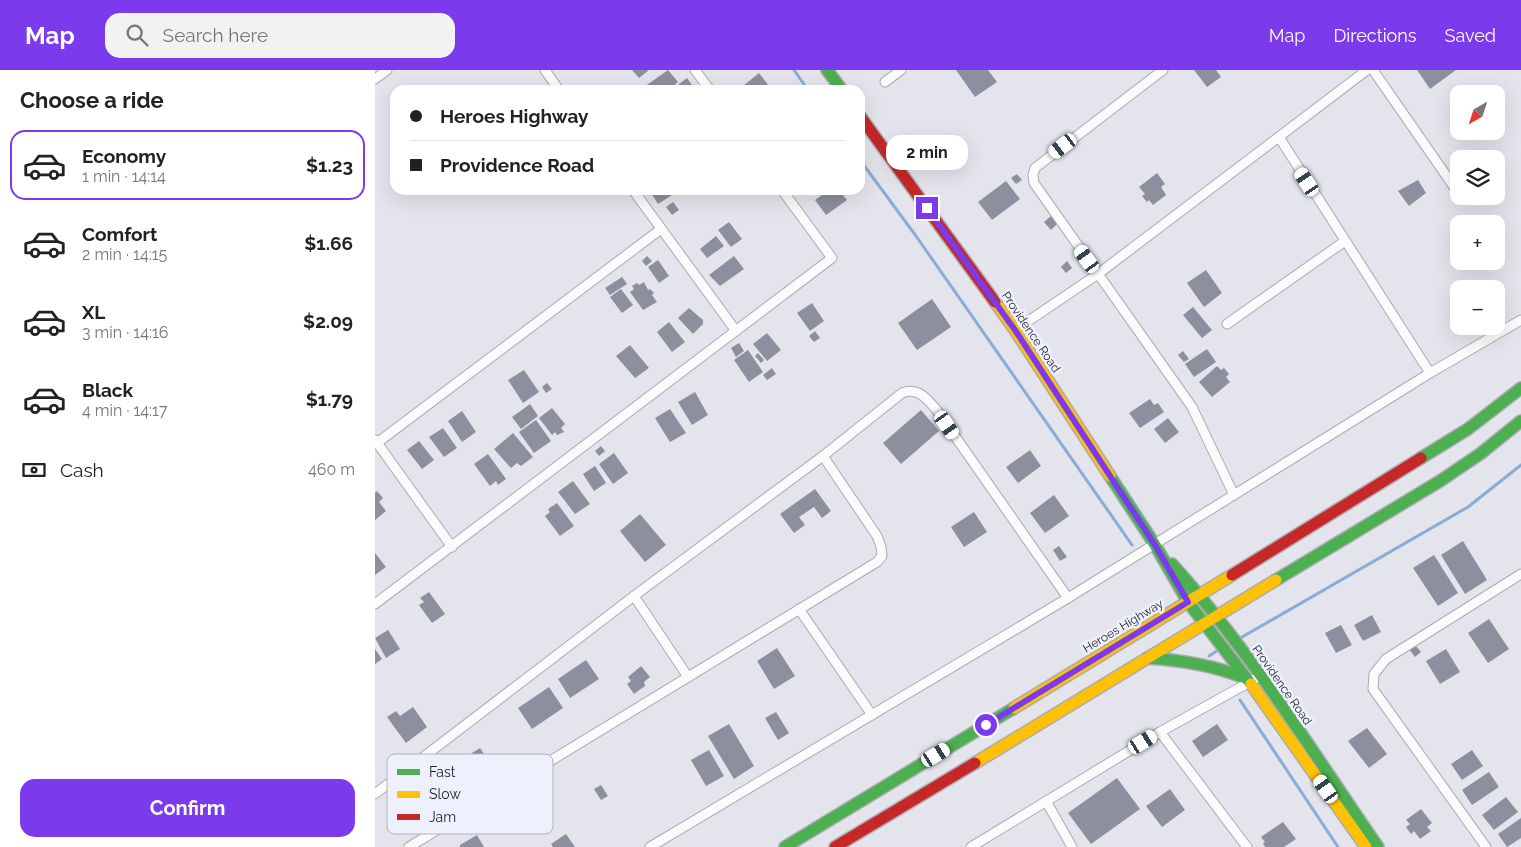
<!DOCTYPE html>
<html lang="en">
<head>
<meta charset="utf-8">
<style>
  body { margin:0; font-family:Raleway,sans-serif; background:#f2f2f2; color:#222; height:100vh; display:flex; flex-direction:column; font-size:19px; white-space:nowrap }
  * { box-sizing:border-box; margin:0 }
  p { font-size:16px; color:#767676 }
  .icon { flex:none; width:28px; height:28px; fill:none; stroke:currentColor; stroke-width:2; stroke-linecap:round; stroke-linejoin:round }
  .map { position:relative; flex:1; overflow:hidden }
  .drawer { display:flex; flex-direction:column; background:#fff; width:375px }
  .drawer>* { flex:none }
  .banner { position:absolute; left:15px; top:15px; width:475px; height:110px; border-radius:15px; box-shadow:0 5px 20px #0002; display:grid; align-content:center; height:110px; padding:0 20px; background:#fff }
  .needle { width:32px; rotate:219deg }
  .fabs { position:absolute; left:1075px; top:15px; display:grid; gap:10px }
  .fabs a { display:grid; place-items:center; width:55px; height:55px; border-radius:10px; background:#fff; box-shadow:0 5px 20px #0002; font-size:25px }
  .end { position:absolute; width:22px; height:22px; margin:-11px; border:6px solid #7c3aed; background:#fff; box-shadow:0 0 0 2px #fff }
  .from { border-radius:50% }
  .bubble { position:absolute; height:35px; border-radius:15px; background:#fff; box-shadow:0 5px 20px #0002; font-size:16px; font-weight:700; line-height:35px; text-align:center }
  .car { position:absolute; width:15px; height:30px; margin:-15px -8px; border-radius:6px; box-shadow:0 0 4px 1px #0007; background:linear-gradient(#fff 24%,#345 0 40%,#fff 0 76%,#345 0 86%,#fff 0) }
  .banner b { display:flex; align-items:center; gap:18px; height:48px; font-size:19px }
  .banner b+b { border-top:1px solid #e0e0e0 }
  .banner i { width:12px; height:12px; background:#222 }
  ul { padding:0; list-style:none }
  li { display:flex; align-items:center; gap:15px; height:70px; margin:0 10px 8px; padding:0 10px; border:2px solid transparent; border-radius:15px }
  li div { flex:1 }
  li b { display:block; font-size:19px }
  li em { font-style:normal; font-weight:700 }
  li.selected { border-color:#7c3aed }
  li>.icon { width:45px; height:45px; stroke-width:1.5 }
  h2 { padding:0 20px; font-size:22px; line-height:60px }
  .pay { display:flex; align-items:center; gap:12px; height:55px; padding:0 20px; font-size:19px }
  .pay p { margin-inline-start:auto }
  .primary-button { display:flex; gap:10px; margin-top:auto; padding:10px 20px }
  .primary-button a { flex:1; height:58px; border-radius:15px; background:#7c3aed; color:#fff; font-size:20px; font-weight:700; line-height:58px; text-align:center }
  header { display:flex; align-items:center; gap:30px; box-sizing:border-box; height:70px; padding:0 25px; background:#7c3aed; color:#fff }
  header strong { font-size:24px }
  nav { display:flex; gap:28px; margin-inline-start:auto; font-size:18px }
  .search { width:350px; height:45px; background:#f2f2f2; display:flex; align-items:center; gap:12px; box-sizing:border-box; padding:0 18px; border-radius:15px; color:#767676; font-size:19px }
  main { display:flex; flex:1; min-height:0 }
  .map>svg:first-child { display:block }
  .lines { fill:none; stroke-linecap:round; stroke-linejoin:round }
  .stream { stroke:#8caad8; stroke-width:3 }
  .building { fill:#8d8f9e }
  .street-casing { stroke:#aaabb1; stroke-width:11 }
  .fast-casing { stroke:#aaabb1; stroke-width:14 }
  .slow-casing { stroke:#aaabb1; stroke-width:14 }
  .jam-casing { stroke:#aaabb1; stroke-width:14 }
  .street { stroke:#fbfbfc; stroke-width:9 }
  .fast { stroke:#4caf50; stroke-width:11 }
  .slow { stroke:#ffc107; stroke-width:11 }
  .jam { stroke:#c62828; stroke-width:11 }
  .route { stroke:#7c3aed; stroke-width:6 }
  .labels { text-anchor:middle; stroke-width:5; stroke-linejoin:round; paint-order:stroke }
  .street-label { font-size:12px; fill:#1d1e23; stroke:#eef1fd }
  .key { fill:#eef1fd; stroke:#afb2bc; stroke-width:1 }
  .key-label { font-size:14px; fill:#1d1e23 }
</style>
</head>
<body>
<header>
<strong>Map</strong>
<div class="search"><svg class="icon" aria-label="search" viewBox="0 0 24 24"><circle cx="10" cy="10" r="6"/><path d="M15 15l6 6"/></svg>Search here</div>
<nav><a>Map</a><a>Directions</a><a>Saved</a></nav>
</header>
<main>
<section class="drawer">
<h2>Choose a ride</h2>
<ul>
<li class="selected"><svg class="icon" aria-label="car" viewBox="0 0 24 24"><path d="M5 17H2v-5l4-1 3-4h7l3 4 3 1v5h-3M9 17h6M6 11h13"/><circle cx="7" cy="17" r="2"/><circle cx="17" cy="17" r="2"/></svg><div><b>Economy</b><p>1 min · 14:14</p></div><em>$1.23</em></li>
<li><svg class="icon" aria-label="car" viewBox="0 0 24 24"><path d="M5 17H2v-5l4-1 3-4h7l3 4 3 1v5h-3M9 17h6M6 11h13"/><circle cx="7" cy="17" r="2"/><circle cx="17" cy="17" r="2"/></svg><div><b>Comfort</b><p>2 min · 14:15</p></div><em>$1.66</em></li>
<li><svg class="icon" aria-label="car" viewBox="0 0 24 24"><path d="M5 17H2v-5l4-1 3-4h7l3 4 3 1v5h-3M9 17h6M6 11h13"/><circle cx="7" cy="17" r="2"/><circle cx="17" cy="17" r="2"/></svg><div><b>XL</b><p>3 min · 14:16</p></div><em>$2.09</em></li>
<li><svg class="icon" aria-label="car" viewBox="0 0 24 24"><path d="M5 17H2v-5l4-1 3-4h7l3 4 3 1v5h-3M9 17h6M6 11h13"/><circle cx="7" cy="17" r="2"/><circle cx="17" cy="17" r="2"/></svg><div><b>Black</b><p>4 min · 14:17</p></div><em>$1.79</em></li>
</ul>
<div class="pay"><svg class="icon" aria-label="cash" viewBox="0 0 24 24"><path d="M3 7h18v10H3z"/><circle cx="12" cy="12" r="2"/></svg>Cash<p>460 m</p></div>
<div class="primary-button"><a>Confirm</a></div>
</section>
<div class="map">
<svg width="1146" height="777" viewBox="0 0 1146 777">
  <rect width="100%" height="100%" fill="#e4e5ec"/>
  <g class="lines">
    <g class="stream">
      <path d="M419,0L433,20"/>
      <path d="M485,90L541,166L757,475"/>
      <path d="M862,570L1093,437L1146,395"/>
      <path d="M834,586L845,579"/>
      <path d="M865,630L963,777"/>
    </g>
  </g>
  <g class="building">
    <path d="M257,0H274L264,8Z"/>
    <path d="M293,0L303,12L293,20H271L269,17Z"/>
    <path d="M581,0H613L622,12L600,27Z"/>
    <path d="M819,0H841L846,7L832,17Z"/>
    <path d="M1042,0H1081L1055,19Z"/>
    <path d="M384,3L397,20H363Z"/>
    <path d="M312,8L317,15L311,20H296Z"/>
    <path d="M782,103L790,114L786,117L791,125L778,135L774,130L772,132L767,126L770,124L764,117Z"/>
    <path d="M642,104L647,110L641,114L636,108Z"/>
    <path d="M1043,110L1051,123L1034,136L1023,121Z"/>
    <path d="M631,111L645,129L617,150L603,132Z"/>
    <path d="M277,120H305L283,134L275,121Z"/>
    <path d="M454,120H464L472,130L451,145L440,130Z"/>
    <path d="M298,132L304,140L297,145L291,137Z"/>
    <path d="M676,146L682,154L676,160L669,152Z"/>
    <path d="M354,152L367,169L356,177L343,160Z"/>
    <path d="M341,166L349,176L332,188L325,179Z"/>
    <path d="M272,186L277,191L271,196L267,191Z"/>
    <path d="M359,186L369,199L345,216L334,205Z"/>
    <path d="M283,190L294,206L284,213L273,197Z"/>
    <path d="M692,191L697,198L691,203L686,197Z"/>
    <path d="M831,200L847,223L829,237L812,213Z"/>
    <path d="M247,207L252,214L235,225L230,218Z"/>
    <path d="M269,212L273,220L275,219L279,223L277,225L282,232L268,240L255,222L259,219L257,216L262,213L264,215Z"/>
    <path d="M246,219L258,235L247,243L235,227Z"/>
    <path d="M557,229L576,257L542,280L523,253Z"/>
    <path d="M437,233L449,251L435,261L422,243Z"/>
    <path d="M818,237L837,260L827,268L808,245Z"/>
    <path d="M314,238L328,250V254L318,264L303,248Z"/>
    <path d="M294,252L310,272L297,282L282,262Z"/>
    <path d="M440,261L445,268L439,272L434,266Z"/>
    <path d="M392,263L406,280L392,291L378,274Z"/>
    <path d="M364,273L369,281L361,287L356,278Z"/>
    <path d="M255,275L274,298L260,308L241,286Z"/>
    <path d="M832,279L841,292L819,307L810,294Z"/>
    <path d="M373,280L388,302L374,312L359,290Z"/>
    <path d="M808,281L814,289L809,292L803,285Z"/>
    <path d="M383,283L389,290L386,293L380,286Z"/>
    <path d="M842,296L846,300L849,298L854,304L851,307L855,312L837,327L824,312Z"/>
    <path d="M397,298L401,304L392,310L388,305Z"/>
    <path d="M149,300L164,322L148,333L133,310Z"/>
    <path d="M172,313L177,319L171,323L167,317Z"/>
    <path d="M320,322L333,345L317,355L303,332Z"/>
    <path d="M775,329L779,335L783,333L789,342L765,358L754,343Z"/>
    <path d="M155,334L163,346L146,359L137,347Z"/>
    <path d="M177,338L190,354L186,358L189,362L182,365L180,362L177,365L164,348Z"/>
    <path d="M295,339L311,363L295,372L280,348Z"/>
    <path d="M546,340L564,361L526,394L508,373Z"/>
    <path d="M87,341L101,362L87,372L73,351Z"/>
    <path d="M793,348L804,362L790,373L779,359Z"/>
    <path d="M161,350L176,371L159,383L144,362Z"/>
    <path d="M68,358L82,378L69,387L54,367Z"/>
    <path d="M138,363L158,387L146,396L142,393L136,398L119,379Z"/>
    <path d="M44,371L59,390L47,399L32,380Z"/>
    <path d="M226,376L230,381L224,386L220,381Z"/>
    <path d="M655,380L666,396L643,413L631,397Z"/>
    <path d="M239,383L253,403L238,414L224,394Z"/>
    <path d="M113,384L131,409L123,415L121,411L115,416L99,394Z"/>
    <path d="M220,396L231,413L219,421L208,404Z"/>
    <path d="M198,411L215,434L200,444L183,422Z"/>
    <path d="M440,419L456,441L447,448L439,437L424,447L430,455L419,463L405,444Z"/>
    <path d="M2,421L8,428L4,432L11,441L0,450V423Z"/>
    <path d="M679,425L694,446L670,463L655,443Z"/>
    <path d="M182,433L199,456L185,466L170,446L175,442L173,439Z"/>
    <path d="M599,442L612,462L589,477L576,457Z"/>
    <path d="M265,444L291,475L270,492L245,461Z"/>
    <path d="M1088,471L1112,510L1090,524L1066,485Z"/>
    <path d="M684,476L692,487L685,491L678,480Z"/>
    <path d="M0,483L11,497L0,505Z"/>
    <path d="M1059,485L1083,523L1063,536L1038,498Z"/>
    <path d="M54,522L70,544L57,553L44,535L49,532L45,528Z"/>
    <path d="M997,545L1006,562L988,571L979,555Z"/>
    <path d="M1114,549L1134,579L1113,593L1093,563Z"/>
    <path d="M966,555L977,575L961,583L950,563Z"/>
    <path d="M13,560L25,579L11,588L0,568Z"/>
    <path d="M1040,575L1046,582L1040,587L1034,579Z"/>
    <path d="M402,578L420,606L399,619L382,591Z"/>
    <path d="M0,579L7,589L0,594Z"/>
    <path d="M1071,579L1085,602L1065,614L1051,591Z"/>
    <path d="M211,590L224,609L195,628L183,609Z"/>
    <path d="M266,596L275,607L269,612L270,616L259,624L252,614L256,611L253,607Z"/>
    <path d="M174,617L188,638L157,659L143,638Z"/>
    <path d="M38,637L52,657L31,673L12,647L21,641L25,646Z"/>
    <path d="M401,642L414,663L403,670L390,648Z"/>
    <path d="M354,654L379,696L359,709L333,666Z"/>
    <path d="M842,654L853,670L828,687L817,671Z"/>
    <path d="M992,658L1012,684L994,698L973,671Z"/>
    <path d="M105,678L124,707L106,719L86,690Z"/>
    <path d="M334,680L349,706L331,716L316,690Z"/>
    <path d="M1097,680L1108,696L1087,710L1076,694Z"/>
    <path d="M1114,702L1124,717L1097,735L1087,720Z"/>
    <path d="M742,708L765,739L716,774L693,743Z"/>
    <path d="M226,715L233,726L226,730L219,719Z"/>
    <path d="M795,719L810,740L787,757L771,736Z"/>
    <path d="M1131,727L1143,742L1119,760L1107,745Z"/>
    <path d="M1046,739L1057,753L1052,757L1056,761L1045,769L1039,761L1036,764L1031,757L1035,754L1031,750Z"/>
    <path d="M1146,748V768L1132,777L1123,764Z"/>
    <path d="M908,752L921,769L909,777H890L888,773L890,772L886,767Z"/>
    <path d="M191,764L200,777H178L176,774Z"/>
    <path d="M102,765L109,777H85V775Z"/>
  </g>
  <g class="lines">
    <defs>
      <g id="street">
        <path d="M170,0L184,20"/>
        <path d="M320,0L335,20"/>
        <path d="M788,0L660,98L658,105L659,113L817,337L859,425"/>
        <path d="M998,0L1084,124"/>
        <path d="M0,9L12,0"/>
        <path d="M510,12L526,0"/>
        <path d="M904,67L1055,303"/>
        <path d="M258,120L361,261"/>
        <path d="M852,254L970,171"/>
        <path d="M640,260L723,204L992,0"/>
        <path d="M0,370L77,477"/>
        <path d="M2,373L286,159"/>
        <path d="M259,526L313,607"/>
        <path d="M0,534L457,188L407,120"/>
        <path d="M424,539L497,645"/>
        <path d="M785,662L872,777"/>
        <path d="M0,724L259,526L448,386L527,323C543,317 551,328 561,339L693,528"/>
        <path d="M671,731L697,777"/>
        <path d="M34,777L502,492L507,486L506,477L502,466L448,386"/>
        <path d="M275,777L693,528L1055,303L1146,250"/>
        <path d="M596,777L785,662L880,609"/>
        <path d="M1111,777L998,619L999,604L1011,589L1146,504"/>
      </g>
      <g id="fast">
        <path d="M452,0L467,20"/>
        <path d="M1046,388L1093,359L1146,318"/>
        <path d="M735,406L780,475L813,532L876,614"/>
        <path d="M797,494C874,579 938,683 1003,777"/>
        <path d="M901,510L1065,411L1105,384L1146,351"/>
        <path d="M772,588C806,590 838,595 870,608"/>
        <path d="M410,777L639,638"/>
      </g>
      <g id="slow">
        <path d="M620,232L640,260L735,406"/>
        <path d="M876,614L991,777"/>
        <path d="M639,638L857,505"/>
        <path d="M600,693L901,510"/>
      </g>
      <g id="jam">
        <path d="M485,46L620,232"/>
        <path d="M857,505L1046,388"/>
        <path d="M460,777L600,693"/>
      </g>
    </defs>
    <use href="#street" class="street-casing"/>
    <use href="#fast" class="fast-casing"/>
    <use href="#slow" class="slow-casing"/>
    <use href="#jam" class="jam-casing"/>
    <use href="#street" class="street"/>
    <use href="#fast" class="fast"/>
    <use href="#slow" class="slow"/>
    <use href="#jam" class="jam"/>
  </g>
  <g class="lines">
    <path class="route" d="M552,138L640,260L780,475L813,532L611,655"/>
  </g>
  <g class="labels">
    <g class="street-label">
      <text transform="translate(656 262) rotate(56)" y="4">Providence Road</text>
      <text transform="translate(748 556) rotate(-31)" y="4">Heroes Highway</text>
      <text transform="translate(907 615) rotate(55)" y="4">Providence Road</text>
    </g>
  </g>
  <rect x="12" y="684" width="166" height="80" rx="8" class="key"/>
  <rect x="22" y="699" width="23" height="6" fill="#4caf50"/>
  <rect x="22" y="721" width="23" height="7" fill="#ffc107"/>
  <rect x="22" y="744" width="23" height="6" fill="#c62828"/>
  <g class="key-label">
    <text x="54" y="707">Fast</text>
    <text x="54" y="729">Slow</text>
    <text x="54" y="752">Jam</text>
  </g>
</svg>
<div class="fabs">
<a><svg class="needle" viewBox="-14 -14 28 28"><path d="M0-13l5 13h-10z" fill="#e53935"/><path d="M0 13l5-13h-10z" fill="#767676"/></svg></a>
<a><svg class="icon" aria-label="layers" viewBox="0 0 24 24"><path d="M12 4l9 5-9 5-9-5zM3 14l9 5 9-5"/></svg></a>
<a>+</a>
<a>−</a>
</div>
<i class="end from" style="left:611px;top:655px"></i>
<i class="end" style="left:552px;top:138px"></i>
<div class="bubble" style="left:511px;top:65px;width:82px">2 min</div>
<i class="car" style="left:688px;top:76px;rotate:233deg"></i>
<i class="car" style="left:932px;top:112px;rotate:327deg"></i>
<i class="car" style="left:712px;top:189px;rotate:324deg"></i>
<i class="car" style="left:572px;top:355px;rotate:145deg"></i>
<i class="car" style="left:768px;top:672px;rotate:59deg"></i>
<i class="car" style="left:561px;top:685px;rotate:59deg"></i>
<i class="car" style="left:951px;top:719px;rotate:325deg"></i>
<div class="banner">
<b><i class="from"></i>Heroes Highway</b>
<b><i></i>Providence Road</b>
</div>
</div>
</main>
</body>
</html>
